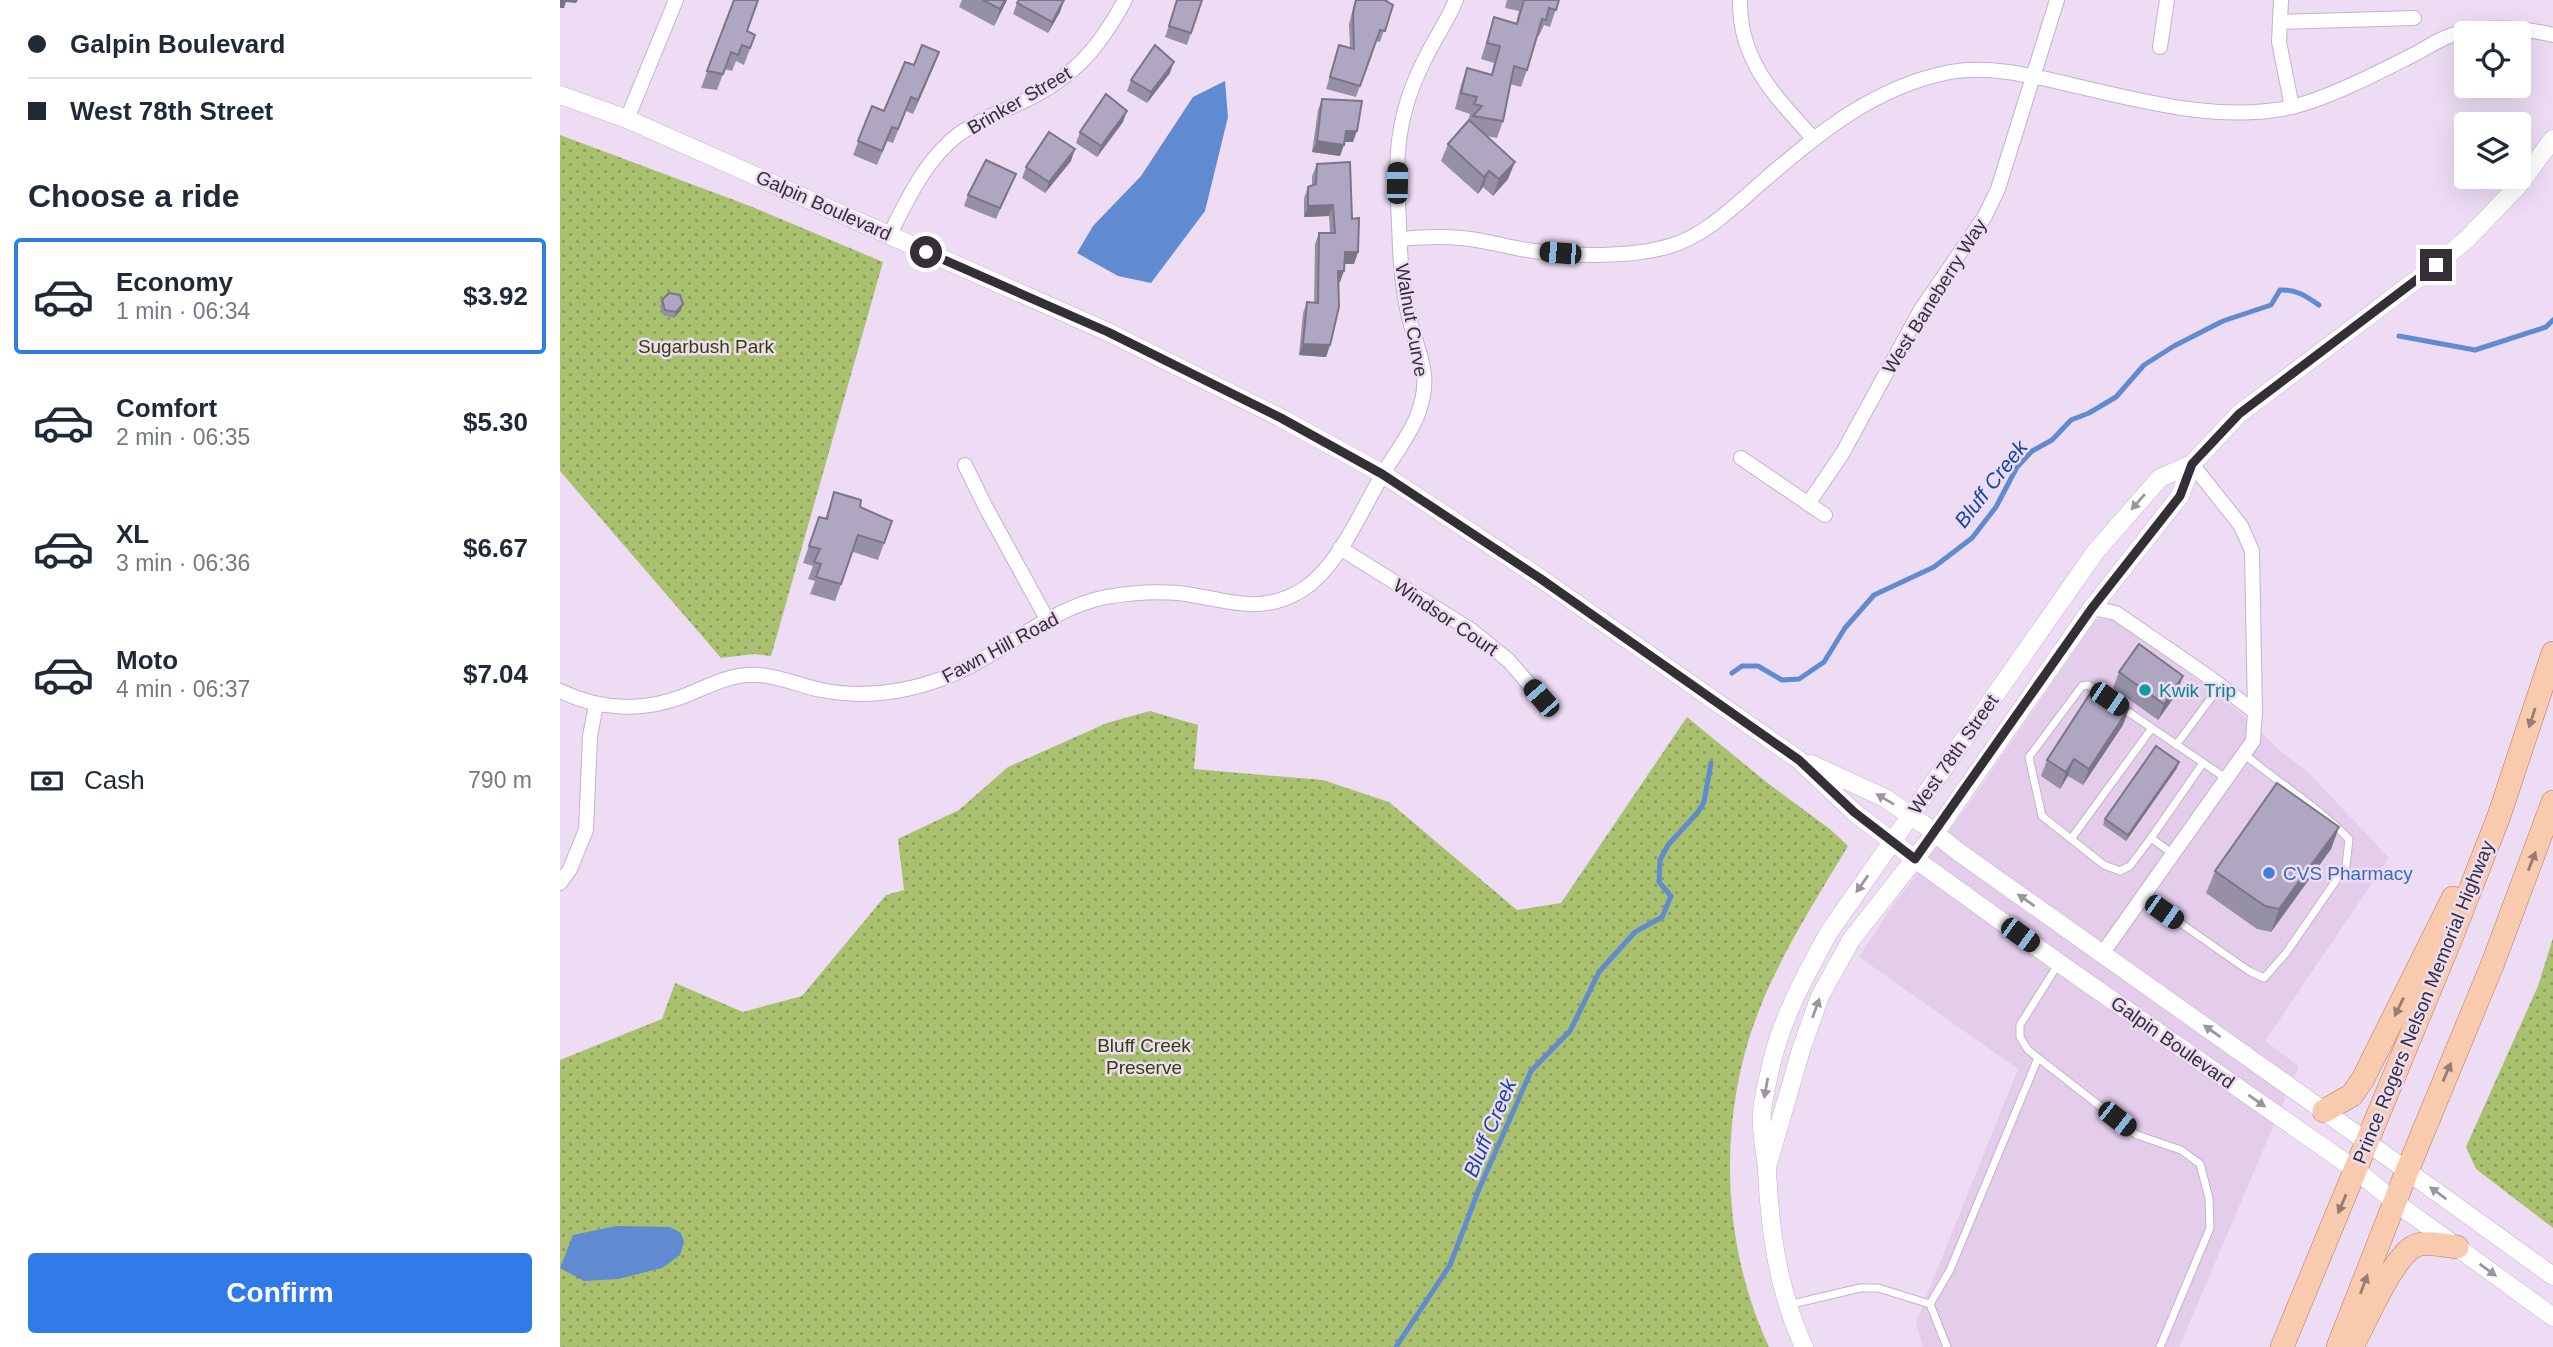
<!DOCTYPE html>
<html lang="en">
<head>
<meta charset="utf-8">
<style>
  body { margin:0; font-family:Arial,sans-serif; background:#f2f2f3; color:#1f2937; height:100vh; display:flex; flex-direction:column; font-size:26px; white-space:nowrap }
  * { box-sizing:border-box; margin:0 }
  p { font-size:23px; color:#747a83 }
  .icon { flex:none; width:38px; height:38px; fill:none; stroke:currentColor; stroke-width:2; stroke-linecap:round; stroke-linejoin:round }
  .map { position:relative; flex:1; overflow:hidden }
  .sheet { display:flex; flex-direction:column; background:#fff; width:560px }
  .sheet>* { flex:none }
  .banner { display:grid; align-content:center; height:154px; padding:0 28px; background:#fff }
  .controls { position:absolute; left:1894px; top:21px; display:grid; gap:14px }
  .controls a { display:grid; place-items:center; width:77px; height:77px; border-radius:7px; background:#fff; box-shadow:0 7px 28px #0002; font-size:35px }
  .end { position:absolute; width:32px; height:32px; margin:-16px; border:9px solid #342e37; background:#fff; box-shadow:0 0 0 4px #fff }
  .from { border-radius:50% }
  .car { position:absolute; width:21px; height:42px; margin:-21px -10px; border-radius:9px; box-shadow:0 0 5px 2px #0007; background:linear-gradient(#222 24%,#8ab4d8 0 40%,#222 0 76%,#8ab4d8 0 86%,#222 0) }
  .banner b { display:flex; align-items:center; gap:24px; height:66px; font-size:26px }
  .banner b+b { border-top:2px solid #e0e1e3 }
  .banner i { width:18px; height:18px; background:#1f2937 }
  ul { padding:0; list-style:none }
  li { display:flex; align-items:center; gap:21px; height:116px; margin:0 14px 10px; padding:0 14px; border:4px solid transparent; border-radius:7px }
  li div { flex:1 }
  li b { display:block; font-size:26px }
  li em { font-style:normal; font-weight:700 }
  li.selected { border-color:#317be8 }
  li>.icon { width:63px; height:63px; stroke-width:1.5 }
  h2 { padding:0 28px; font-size:32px; line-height:84px }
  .pay { display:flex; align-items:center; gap:18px; height:77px; padding:0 28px; font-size:26px }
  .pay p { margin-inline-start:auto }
  .primary-button { display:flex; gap:14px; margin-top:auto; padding:14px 28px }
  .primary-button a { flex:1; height:80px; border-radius:7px; background:#317be8; color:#fff; font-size:28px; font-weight:700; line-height:80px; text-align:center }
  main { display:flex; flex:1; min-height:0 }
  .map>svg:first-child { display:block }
  .built { fill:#e3cdeb }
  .park { fill:url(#park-dots) }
  .water { fill:#618bd0 }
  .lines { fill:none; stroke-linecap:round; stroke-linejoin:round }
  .stream { stroke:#618bd0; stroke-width:5 }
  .service-casing { stroke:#c3b3ca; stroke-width:9 }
  .minor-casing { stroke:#c3b3ca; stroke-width:16 }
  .tertiary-casing { stroke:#c3b3ca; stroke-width:19 }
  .primary-casing { stroke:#b07d61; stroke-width:24 }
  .service { stroke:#fff; stroke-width:7 }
  .minor { stroke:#fff; stroke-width:14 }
  .tertiary { stroke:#fff; stroke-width:18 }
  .primary { stroke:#f8cbae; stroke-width:23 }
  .wall { fill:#9690a6 }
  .shaded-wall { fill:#7a7587 }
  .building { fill:#afa7c1; stroke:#7a7587; stroke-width:2 }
  .oneway { fill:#9a969b }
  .oneway2 { fill:#967c72 }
  .route { stroke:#342e37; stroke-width:9 }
  .culture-dot { fill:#0f9aa8; stroke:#eddcf4; stroke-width:2.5 }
  .shop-dot { fill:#3f7fe0; stroke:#eddcf4; stroke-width:2.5 }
  .labels { text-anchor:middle; stroke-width:5; stroke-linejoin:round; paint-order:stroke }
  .street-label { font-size:19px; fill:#342e37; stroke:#eddcf4 }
  .park-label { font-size:19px; fill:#344200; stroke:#eddcf4 }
  .culture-label { font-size:19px; fill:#0d838f; stroke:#eddcf4; text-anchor:start }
  .shop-label { font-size:19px; fill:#366cbe; stroke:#eddcf4; text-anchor:start }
  .water-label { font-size:21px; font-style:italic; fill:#17499b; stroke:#eddcf4 }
</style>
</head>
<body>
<main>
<section class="sheet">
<div class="banner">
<b><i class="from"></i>Galpin Boulevard</b>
<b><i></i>West 78th Street</b>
</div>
<h2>Choose a ride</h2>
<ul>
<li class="selected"><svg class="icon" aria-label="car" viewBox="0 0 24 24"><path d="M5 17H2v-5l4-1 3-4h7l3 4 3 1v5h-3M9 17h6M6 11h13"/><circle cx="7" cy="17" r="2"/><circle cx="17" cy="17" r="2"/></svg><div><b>Economy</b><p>1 min · 06:34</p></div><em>$3.92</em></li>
<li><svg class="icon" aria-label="car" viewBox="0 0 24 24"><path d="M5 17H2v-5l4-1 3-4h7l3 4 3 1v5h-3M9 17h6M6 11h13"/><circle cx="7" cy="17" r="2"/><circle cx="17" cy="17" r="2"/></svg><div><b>Comfort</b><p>2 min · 06:35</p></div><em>$5.30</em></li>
<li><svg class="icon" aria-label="car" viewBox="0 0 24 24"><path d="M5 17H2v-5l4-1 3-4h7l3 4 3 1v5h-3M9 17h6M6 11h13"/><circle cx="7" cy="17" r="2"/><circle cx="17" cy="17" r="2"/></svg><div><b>XL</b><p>3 min · 06:36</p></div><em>$6.67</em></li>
<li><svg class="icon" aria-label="car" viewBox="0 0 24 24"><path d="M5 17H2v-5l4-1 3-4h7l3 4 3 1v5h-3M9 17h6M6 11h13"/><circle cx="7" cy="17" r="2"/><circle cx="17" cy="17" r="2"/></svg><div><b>Moto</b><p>4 min · 06:37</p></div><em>$7.04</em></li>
</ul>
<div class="pay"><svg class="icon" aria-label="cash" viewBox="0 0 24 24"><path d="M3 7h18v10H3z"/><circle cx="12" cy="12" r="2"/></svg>Cash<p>790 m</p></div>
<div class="primary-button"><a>Confirm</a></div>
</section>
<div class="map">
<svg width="1993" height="1347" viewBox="0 0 1993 1347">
  <defs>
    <pattern id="park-dots" width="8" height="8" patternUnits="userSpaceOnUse" patternTransform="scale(1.75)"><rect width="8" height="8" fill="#a9c16e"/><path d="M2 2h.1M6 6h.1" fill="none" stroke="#8a9d5b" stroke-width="1.8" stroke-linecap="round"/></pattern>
  </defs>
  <rect width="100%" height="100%" fill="#eddcf4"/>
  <path class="built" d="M1536,619L1559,620L1681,713L1717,748L1749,773L1829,858L1705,1041L1739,1066L1619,1347H1363L1356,1322L1458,1069L1299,957L1331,908L1416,794Z"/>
  <g class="park">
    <path d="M0,135L190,206L323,262L211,656L194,654L161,658L0,471Z"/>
    <path d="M590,711L638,725L634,769L763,780L829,802L957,910L1001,903L1127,717L1205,781L1271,830L1288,846C1257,898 1224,949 1201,1005C1157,1113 1160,1242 1209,1347H0V1060L102,1019L115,983L183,1012L242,996L326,895L344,890L338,839L399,810L448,767L547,723Z"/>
    <path d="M1993,938V1228L1916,1169L1906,1147L1978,986Z"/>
  </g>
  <g class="water">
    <path d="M665,81L668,117L645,211L591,283L558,276L517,253L533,226L581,176L633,97Z"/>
    <path d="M56,1226L110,1227L121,1233L124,1242L120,1255L102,1268L58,1279L24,1281L0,1268L13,1235Z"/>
  </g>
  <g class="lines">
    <g class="stream">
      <path d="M1839,336L1915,350L1986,327L1993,320"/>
      <path d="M1172,673L1182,666H1198L1222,680L1239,679L1264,662L1285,628L1314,595L1374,567L1412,538L1436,507L1457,467L1472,451L1492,440L1511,420L1529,413L1556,397L1584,365L1614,346L1663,321L1711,305L1720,290C1736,289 1746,296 1759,305"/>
      <path d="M836,1347L890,1265L919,1189L971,1071L1010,1031L1039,972L1075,932L1102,917L1111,896L1099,882L1100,860L1108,845L1138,812L1144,802L1151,763"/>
    </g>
    <defs>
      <g id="service">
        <path d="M1540,693L1528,685L1522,686L1469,757L1482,816L1544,865L1560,871L1570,866L1591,838L1613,854"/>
        <path d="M1561,707L1667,779"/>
        <path d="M1616,745L1660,686"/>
        <path d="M1591,838L1643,763"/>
        <path d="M1511,839L1592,728"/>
        <path d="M1583,897L1689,971L1704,978L1726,953L1786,866L1789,839C1758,807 1719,783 1684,754"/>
        <path d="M1499,963L1460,1025V1037L1468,1050L1577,1135L1621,1150L1640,1164L1649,1198L1650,1228L1600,1347"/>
        <path d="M1370,1304L1390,1270L1478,1058"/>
        <path d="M1228,1305L1300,1288H1318L1370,1304L1387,1347"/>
      </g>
      <g id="minor">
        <path d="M1180,0C1179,61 1215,96 1253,138"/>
        <path d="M1721,0L1719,42L1732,107"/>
        <path d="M1720,22L1854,18"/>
        <path d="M1600,47L1607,0"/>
        <path d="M67,119L116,0"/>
        <path d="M330,234C348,198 366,159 399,134C419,120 444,111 466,100C516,75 539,48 565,0"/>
        <path d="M840,239C861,237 881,236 901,238C926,240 950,248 974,251C1014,256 1071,258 1110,246C1145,236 1173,207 1201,183C1258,134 1313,87 1390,72C1430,65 1473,76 1512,85C1582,101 1660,123 1732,107C1769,98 1817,73 1851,56C1865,49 1880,38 1895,34C1928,26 1961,27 1993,35"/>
        <path d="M1181,458L1265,515"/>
        <path d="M405,465L425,506L488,621"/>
        <path d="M1248,504L1282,454L1360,311L1425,216L1438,189L1497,0"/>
        <path d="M780,548L911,630L949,661L981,698"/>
        <path d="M1532,608L1556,613L1649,677L1695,712"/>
        <path d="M0,691C40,710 83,712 124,696C149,686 171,673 199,675C219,676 241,686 261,690C301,698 343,693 381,679C438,659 485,609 546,597C569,593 594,591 618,593C663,598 698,617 742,590C779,567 801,510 823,474C834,455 847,439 856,419C876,371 855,352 847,308C841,280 840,251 839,223C838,199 836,175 838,152C840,121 849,91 863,63C873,41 887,22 896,0"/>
        <path d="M0,883L10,869L26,830L30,736L36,705"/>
        <path d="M1542,954L1693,741L1695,712L1692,551L1681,526L1632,464"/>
      </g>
      <g id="tertiary">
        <path d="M0,95L67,119L548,332L721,418L823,474L980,578L1239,760L1294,812L1355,859L1499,963L1796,1170L1835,1202L1993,1317"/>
        <path d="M1251,764L1325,798L1363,824L1400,853L1764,1111L1993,1276"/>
        <path d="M1207,1167L1241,1050L1260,996L1291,940L1375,833L1532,608L1620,496L1632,464L1679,414L1876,265L1908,238L1957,187L1993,139"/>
        <path d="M1244,1347C1218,1291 1210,1231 1207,1170C1206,1151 1200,1131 1202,1112C1203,1098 1207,1083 1210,1070C1220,1021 1245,976 1269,932L1536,551L1600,478L1632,464"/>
      </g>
      <g id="primary">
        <path d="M1764,1111L1792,1095L1803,1079L1893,898"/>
        <path d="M1795,1341C1807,1318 1832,1260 1853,1247C1864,1240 1885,1246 1897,1247"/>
        <path d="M1722,1347L1892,936L1939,816L1993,653"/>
        <path d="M1778,1347L1847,1171L1933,963L1993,802"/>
      </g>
    </defs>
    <use href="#service" class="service-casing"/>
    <use href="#minor" class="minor-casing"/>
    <use href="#tertiary" class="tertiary-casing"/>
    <use href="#primary" class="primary-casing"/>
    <use href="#service" class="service"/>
    <use href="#minor" class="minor"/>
    <use href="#tertiary" class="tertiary"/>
    <use href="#primary" class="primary"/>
  </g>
  <g class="wall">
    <path d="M174,0L187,31L195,35L184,65L176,61L172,71L165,69L157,90L141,88Z"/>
    <path d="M402,0H447L434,26L399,7Z"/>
    <path d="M504,0L500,12L488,33L453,14L457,3Z"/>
    <path d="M617,0L631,33L627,45L605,37Z"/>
    <path d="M795,0H827V1L833,5L820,42L816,41L796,97L766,89L779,45L790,48L789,24Z"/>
    <path d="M947,0H999L990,27L984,25L979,36H977L967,70L961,87L950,84L943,121L937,138L926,136L948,179L933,196L923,187L918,194L881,161L888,144L908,121L910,114L895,109L901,85L907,68L931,75L934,63L921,59L934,17L956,23L959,11L945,8Z"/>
    <path d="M379,52L353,114L346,111L333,143L327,141L317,165L293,155L312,106L324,111L354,65Z"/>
    <path d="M610,73L587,103L567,91L571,80Z"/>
    <path d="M762,99L793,142H784L780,156L752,152L758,110Z"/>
    <path d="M563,122L537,157L516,143L520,132Z"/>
    <path d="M511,161L485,193L462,178L466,167Z"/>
    <path d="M757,164L792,219L798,252L794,264H784L780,282H778L770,345L766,357L739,355L743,313L747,302L754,303L755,244L759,233H770L769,216L744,217V198L748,187L752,185V176Z"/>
    <path d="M451,185L436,219L404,206L408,195Z"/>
    <path d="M102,300L121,310L114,318L103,315L100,306Z"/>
    <path d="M274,492L300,507L332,521L318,560L293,552L275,601L250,594L255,581L248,579L253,566L243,563L259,517L265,519Z"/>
    <path d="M1559,672L1617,693L1598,720L1553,688Z"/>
    <path d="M1569,708L1563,725L1523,785L1508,776L1500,789L1481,776L1487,760Z"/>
    <path d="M1617,768L1566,841L1543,825L1545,819Z"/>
    <path d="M1779,827L1771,849L1711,932L1697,929L1646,893L1655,871Z"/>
  </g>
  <g class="shaded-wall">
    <path d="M0,0H18L16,3L6,2L4,8H0Z"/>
    <path d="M445,0H447L434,26L440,9Z"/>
    <path d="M504,0L500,12L488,33L492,22Z"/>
    <path d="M379,52L374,66L353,114L358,100Z"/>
    <path d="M614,62L610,73L587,103L591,92Z"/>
    <path d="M567,111L563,122L537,157L541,146Z"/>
    <path d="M786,131H797L793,142H781Z"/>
    <path d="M757,141L784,145L780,156L752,152Z"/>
    <path d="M515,149L511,161L485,193L489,182Z"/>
    <path d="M955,162L948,179L933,196L939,179Z"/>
    <path d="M929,171L923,187L918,194L924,177Z"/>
    <path d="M773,205L769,216L744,217L748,206Z"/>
    <path d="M785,252H798L794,264H781Z"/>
    <path d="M778,271H784L780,282H774Z"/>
    <path d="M123,304L121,310L114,318L116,312Z"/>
    <path d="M743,344L770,345L766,357L739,355Z"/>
    <path d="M1623,676L1617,693L1598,720L1604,704Z"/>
    <path d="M1569,708L1563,725L1523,785L1529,769Z"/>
    <path d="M1514,759L1508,776L1500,789L1506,772Z"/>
    <path d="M1619,762L1617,768L1566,841L1568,835Z"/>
    <path d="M1779,827L1771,849L1711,932L1719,909Z"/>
  </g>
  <g class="building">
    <path d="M174,0H198L187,31L195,35L190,48L182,45L178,55L171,52L163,74L147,71Z"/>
    <path d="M423,0H445L440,9Z"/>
    <path d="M459,0H504L492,22L457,3Z"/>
    <path d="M617,0H642L631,33L609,26Z"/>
    <path d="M796,0H827L826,1L833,5L825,31L820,30L800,86L770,77L779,45L794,49L793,13Z"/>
    <path d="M964,0H999L996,10L989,8L986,20L982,19L967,70L954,66L943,121L913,116L922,106L914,104L917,97L901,93L907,68L932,75L940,46L927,43L934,17L957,24Z"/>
    <path d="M362,45L379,52L358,100L351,97L338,129L332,127L322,151L298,141L312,106L324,111L345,62L354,65Z"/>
    <path d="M595,45L614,62L591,92L571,80Z"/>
    <path d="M546,94L567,111L541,146L520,132Z"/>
    <path d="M762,99L802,101L797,131H786L784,145L757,141Z"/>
    <path d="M909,120L955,162L939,179L929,171L924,177L888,144Z"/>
    <path d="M489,132L515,149L489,182L466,167Z"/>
    <path d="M426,160L456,174L440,208L408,195Z"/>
    <path d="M790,162L792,219L799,218L798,252H785L784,271H778L779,307L770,345L743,344L747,302L758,303L759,233H775L773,205L748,206V187L756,184L757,164Z"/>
    <path d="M109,293L120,295L123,304L116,312L105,310L102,300Z"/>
    <path d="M274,492L301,500L300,507L332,521L324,543L298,535L281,584L256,577L261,564L254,562L260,549L249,546L259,517L267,519Z"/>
    <path d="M1579,644L1623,676L1604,704L1559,672Z"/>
    <path d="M1535,686L1569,708L1529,769L1514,759L1506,772L1487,760Z"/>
    <path d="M1596,746L1619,762L1568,835L1545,819Z"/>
    <path d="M1717,783L1779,827L1719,909L1705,906L1655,871Z"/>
  </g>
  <defs><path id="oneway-solid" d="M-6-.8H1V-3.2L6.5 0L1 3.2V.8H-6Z" transform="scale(1.75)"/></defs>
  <g class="oneway">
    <use href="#oneway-solid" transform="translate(1578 502) rotate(131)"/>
    <use href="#oneway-solid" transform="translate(1325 799) rotate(-149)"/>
    <use href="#oneway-solid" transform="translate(1302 884) rotate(125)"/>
    <use href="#oneway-solid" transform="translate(1466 900) rotate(-145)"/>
    <use href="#oneway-solid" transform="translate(1256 1008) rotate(-70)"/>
    <use href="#oneway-solid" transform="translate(1652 1031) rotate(-145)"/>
    <use href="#oneway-solid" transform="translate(1206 1088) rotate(100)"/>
    <use href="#oneway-solid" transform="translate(1697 1101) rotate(35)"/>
    <use href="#oneway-solid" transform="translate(1878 1193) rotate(-144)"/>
    <use href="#oneway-solid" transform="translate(1928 1270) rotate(36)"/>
  </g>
  <g class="oneway2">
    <use href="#oneway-solid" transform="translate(1972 718) rotate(108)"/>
    <use href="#oneway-solid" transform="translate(1972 861) rotate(-69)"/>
    <use href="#oneway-solid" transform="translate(1839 1007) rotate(116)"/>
    <use href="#oneway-solid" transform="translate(1887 1072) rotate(-67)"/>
    <use href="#oneway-solid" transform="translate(1782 1204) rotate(113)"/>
    <use href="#oneway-solid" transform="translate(1804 1284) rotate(-70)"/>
  </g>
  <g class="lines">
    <path class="route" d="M366,252L548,332L721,418L822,474L981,579L1239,760L1294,812L1355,859L1532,608L1620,496L1632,464L1679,414L1876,265"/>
  </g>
  <circle class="culture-dot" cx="1585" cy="690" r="7"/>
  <circle class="shop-dot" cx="1709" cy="873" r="7"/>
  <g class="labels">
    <g class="street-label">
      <text transform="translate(459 100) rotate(-30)" y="7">Brinker Street</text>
      <text transform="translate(264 205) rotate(24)" y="7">Galpin Boulevard</text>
      <text transform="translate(1374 296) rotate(-58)" y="7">West Baneberry Way</text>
      <text transform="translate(852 320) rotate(80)" y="7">Walnut Curve</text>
      <text transform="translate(886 617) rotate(34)" y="7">Windsor Court</text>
      <text transform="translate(440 647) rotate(-28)" y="7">Fawn Hill Road</text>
      <text transform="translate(1393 754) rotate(-55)" y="7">West 78th Street</text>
      <text transform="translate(1863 1002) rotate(-68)" y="7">Prince Rogers Nelson Memorial Highway</text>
      <text transform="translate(1613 1042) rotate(35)" y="7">Galpin Boulevard</text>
    </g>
    <g class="park-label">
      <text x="146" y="353">Sugarbush Park</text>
      <text x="584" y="1052">Bluff Creek<tspan x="584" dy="22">Preserve</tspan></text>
    </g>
    <g class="culture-label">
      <text x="1599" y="697">Kwik Trip</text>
    </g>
    <g class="shop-label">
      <text x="1723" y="880">CVS Pharmacy</text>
    </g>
    <g class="water-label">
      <text transform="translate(1431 484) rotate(-52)" y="7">Bluff Creek</text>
      <text transform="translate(930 1128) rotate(-67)" y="7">Bluff Creek</text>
    </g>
  </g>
</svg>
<div class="controls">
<a><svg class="icon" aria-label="locate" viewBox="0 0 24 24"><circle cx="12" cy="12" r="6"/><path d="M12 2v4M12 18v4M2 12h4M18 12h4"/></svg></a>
<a><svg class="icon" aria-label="layers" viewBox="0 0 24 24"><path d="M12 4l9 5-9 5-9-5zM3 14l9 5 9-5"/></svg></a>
</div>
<i class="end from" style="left:366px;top:252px"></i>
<i class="end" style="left:1876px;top:265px"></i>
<i class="car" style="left:837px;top:183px;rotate:1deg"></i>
<i class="car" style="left:1000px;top:253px;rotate:275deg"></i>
<i class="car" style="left:981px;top:698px;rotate:319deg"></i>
<i class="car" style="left:1549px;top:699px;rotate:124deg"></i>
<i class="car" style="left:1604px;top:912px;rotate:125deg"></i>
<i class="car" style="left:1460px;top:935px;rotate:126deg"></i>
<i class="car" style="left:1557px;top:1119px;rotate:128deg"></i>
</div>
</main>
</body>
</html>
